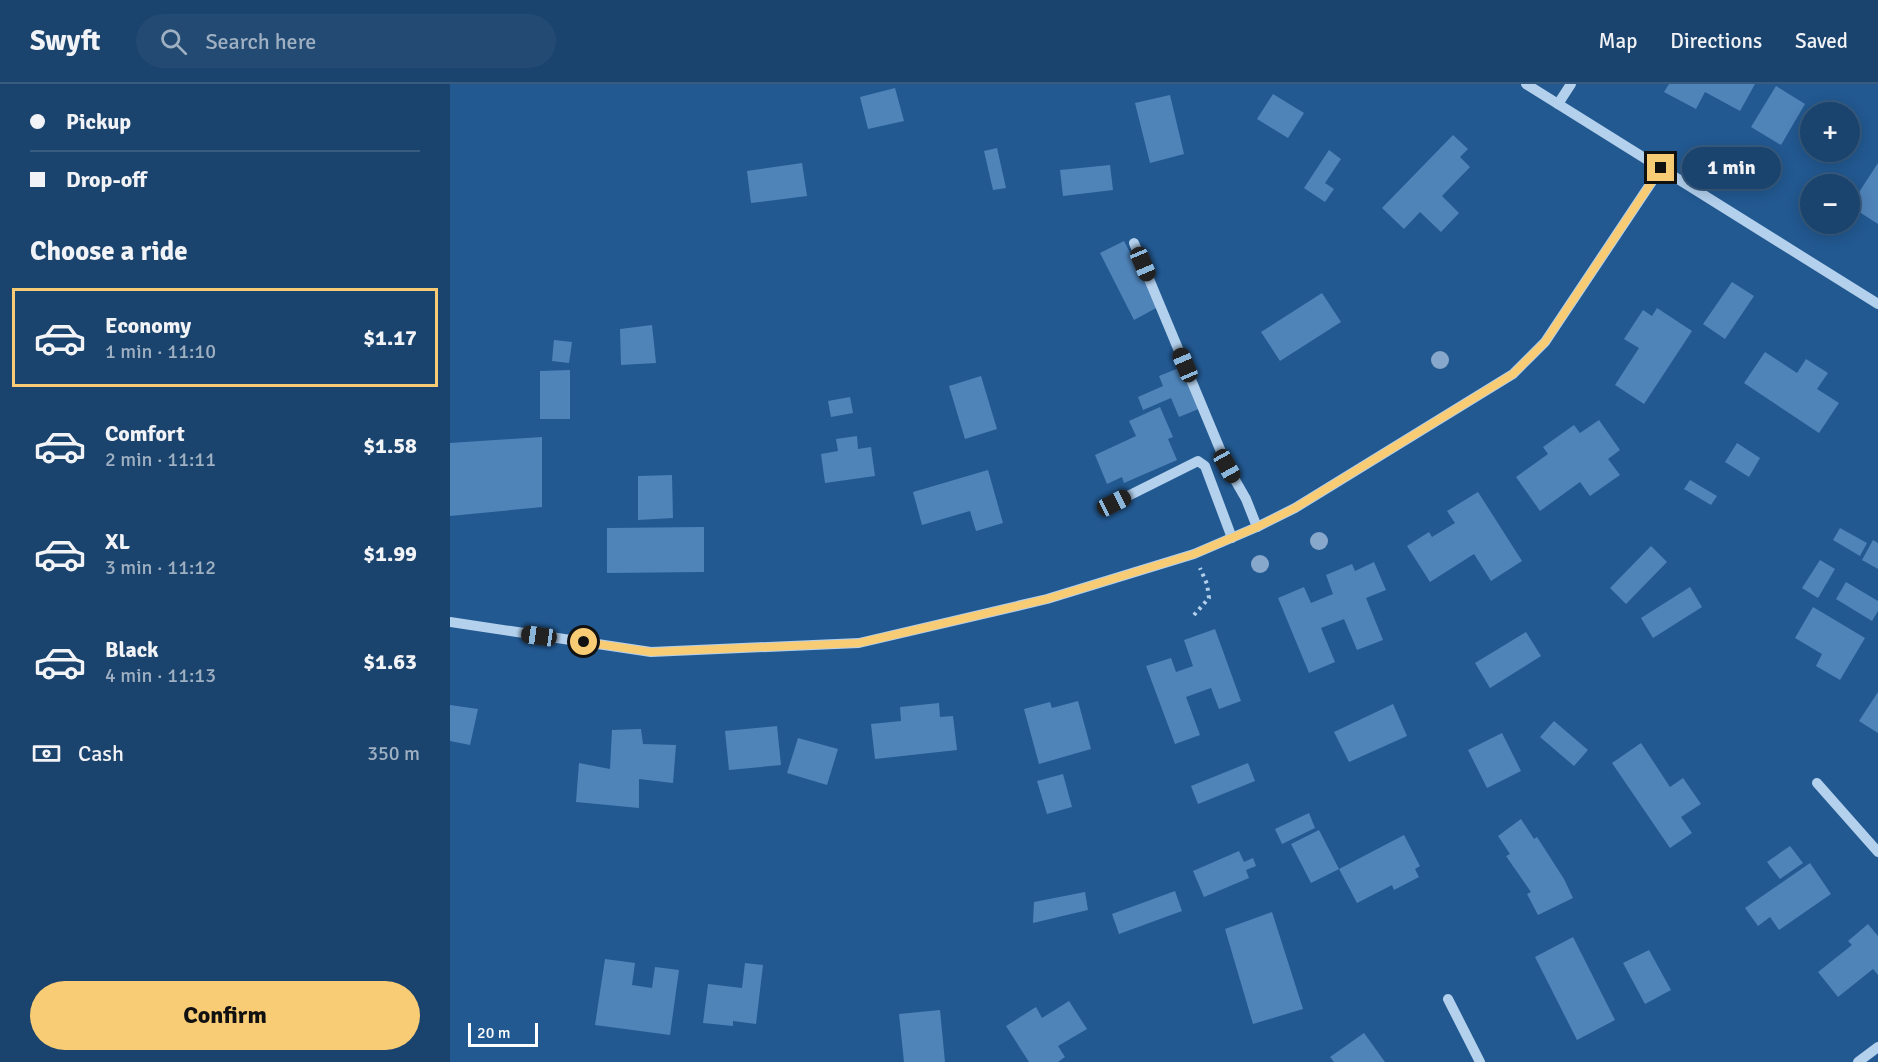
<!DOCTYPE html>
<html lang="en">
<head>
<meta charset="utf-8">
<style>
  body { margin:0; font-family:Signika,sans-serif; background:#234a72; color:#f1f3f6; height:100vh; display:flex; flex-direction:column; font-size:22px; white-space:nowrap }
  * { box-sizing:border-box; margin:0 }
  p { font-size:20px; color:#9fb0c2 }
  .icon { flex:none; width:33px; height:33px; fill:none; stroke:currentColor; stroke-width:2; stroke-linecap:round; stroke-linejoin:round }
  .map { position:relative; flex:1; overflow:hidden }
  .drawer { display:flex; flex-direction:column; background:#1a436d; width:450px }
  .drawer>* { flex:none }
  .banner { display:grid; align-content:center; height:132px; padding:0 30px; background:#1a436d }
  .controls { position:absolute; left:1350px; top:18px; display:grid; gap:12px }
  .controls a { display:grid; place-items:center; width:60px; height:60px; border-radius:50%; background:#1a436d; box-shadow:0 3px 15px #0003,0 0 0 2px #385c80; font-size:30px }
  .scale { position:absolute; left:18px; bottom:15px; width:70px; box-sizing:border-box; padding-left:6px; border:3px solid #fff; border-top:0; font-size:16px; line-height:21px; white-space:nowrap; color:#fff; -webkit-text-stroke:4px #225991; paint-order:stroke }
  .end { position:absolute; width:27px; height:27px; margin:-14px; border:8px solid #f8cb75; background:#111; box-shadow:0 0 0 3px #111 }
  .from { border-radius:50% }
  .bubble { position:absolute; height:42px; border-radius:21px; background:#1a436d; box-shadow:0 3px 15px #0003,0 0 0 2px #385c80; font-size:20px; font-weight:800; line-height:42px; text-align:center }
  .car { position:absolute; width:18px; height:36px; margin:-18px -9px; border-radius:8px; box-shadow:0 0 4px 2px #0007; background:linear-gradient(#222 24%,#8ab4d8 0 40%,#222 0 76%,#8ab4d8 0 86%,#222 0) }
  .banner b { display:flex; align-items:center; gap:21px; height:57px; font-size:22px }
  .banner b+b { border-top:2px solid #385c80 }
  .banner i { width:15px; height:15px; background:#f1f3f6 }
  ul { padding:0; list-style:none }
  li { display:flex; align-items:center; gap:18px; height:99px; margin:0 12px 9px; padding:0 18px; border:3px solid transparent; border-radius:0px }
  li div { flex:1 }
  li b { display:block; font-size:22px }
  li em { font-style:normal; font-weight:800 }
  li.on { border-color:#f8cb75 }
  li>.icon { width:54px; height:54px; stroke-width:1.5 }
  h2 { padding:0 30px; font-size:27px; line-height:72px }
  .pay { display:flex; align-items:center; gap:15px; height:66px; padding:0 30px; font-size:22px }
  .pay p { margin-inline-start:auto }
  .primary-button { display:flex; gap:12px; margin-top:auto; padding:12px 30px }
  .primary-button a { flex:1; height:69px; border-radius:36px; background:#f8cb75; color:#111; font-size:24px; font-weight:800; line-height:69px; text-align:center }
  header { display:flex; align-items:center; gap:36px; box-sizing:border-box; height:84px; padding:0 30px; background:#1a436d; border-bottom:2px solid #385c80 }
  header strong { font-size:28px }
  nav { display:flex; gap:33px; margin-inline-start:auto; font-size:21px }
  .search { width:420px; height:54px; background:#234a72; display:flex; align-items:center; gap:15px; box-sizing:border-box; padding:0 21px; border-radius:33px; color:#9fb0c2; font-size:22px }
  main { display:flex; flex:1; min-height:0 }
  .map>svg:first-child { display:block }
  .building { fill:#4f84b9 }
  .lines { fill:none; stroke-linecap:round; stroke-linejoin:round }
  .path { stroke:#b3d0ed; stroke-width:4; stroke-dasharray:3 4.5; stroke-linecap:butt }
  .minor { stroke:#b3d0ed; stroke-width:10 }
  .tree { fill:#87a8ca }
  .route { stroke:#f8cb75; stroke-width:8 }
</style>
</head>
<body>
<header>
<strong>Swyft</strong>
<div class="search"><svg class="icon" aria-label="search" viewBox="0 0 24 24"><circle cx="10" cy="10" r="6"/><path d="M15 15l6 6"/></svg>Search here</div>
<nav><a>Map</a><a>Directions</a><a>Saved</a></nav>
</header>
<main>
<section class="drawer">
<div class="banner">
<b><i class="from"></i>Pickup</b>
<b><i></i>Drop-off</b>
</div>
<h2>Choose a ride</h2>
<ul>
<li class="on"><svg class="icon" aria-label="car" viewBox="0 0 24 24"><path d="M5 17H2v-5l4-1 3-4h7l3 4 3 1v5h-3M9 17h6M6 11h13"/><circle cx="7" cy="17" r="2"/><circle cx="17" cy="17" r="2"/></svg><div><b>Economy</b><p>1 min · 11:10</p></div><em>$1.17</em></li>
<li><svg class="icon" aria-label="car" viewBox="0 0 24 24"><path d="M5 17H2v-5l4-1 3-4h7l3 4 3 1v5h-3M9 17h6M6 11h13"/><circle cx="7" cy="17" r="2"/><circle cx="17" cy="17" r="2"/></svg><div><b>Comfort</b><p>2 min · 11:11</p></div><em>$1.58</em></li>
<li><svg class="icon" aria-label="car" viewBox="0 0 24 24"><path d="M5 17H2v-5l4-1 3-4h7l3 4 3 1v5h-3M9 17h6M6 11h13"/><circle cx="7" cy="17" r="2"/><circle cx="17" cy="17" r="2"/></svg><div><b>XL</b><p>3 min · 11:12</p></div><em>$1.99</em></li>
<li><svg class="icon" aria-label="car" viewBox="0 0 24 24"><path d="M5 17H2v-5l4-1 3-4h7l3 4 3 1v5h-3M9 17h6M6 11h13"/><circle cx="7" cy="17" r="2"/><circle cx="17" cy="17" r="2"/></svg><div><b>Black</b><p>4 min · 11:13</p></div><em>$1.63</em></li>
</ul>
<div class="pay"><svg class="icon" aria-label="cash" viewBox="0 0 24 24"><path d="M3 7h18v10H3z"/><circle cx="12" cy="12" r="2"/></svg>Cash<p>350 m</p></div>
<div class="primary-button"><a>Confirm</a></div>
</section>
<div class="map">
<svg width="1428" height="978" viewBox="0 0 1428 978">
  <rect width="100%" height="100%" fill="#225991"/>
  <g class="building">
    <path d="M1219,0H1305L1290,27L1255,8L1246,25L1214,8Z"/>
    <path d="M1326,2L1355,20L1331,61L1301,43Z"/>
    <path d="M445,4L454,37L418,45L410,13Z"/>
    <path d="M823,10L854,29L838,54L807,35Z"/>
    <path d="M720,11L734,70L700,79L685,19Z"/>
    <path d="M1003,51L1018,65L1010,73L1020,83L992,112L1009,129L991,148L970,128L954,145L932,124Z"/>
    <path d="M1360,52V66L1354,62Z"/>
    <path d="M547,64L556,104L543,106L534,67Z"/>
    <path d="M879,66L891,75L875,99L884,105L875,118L854,104Z"/>
    <path d="M1364,68H1379L1375,74Z"/>
    <path d="M352,79L357,112L301,119L297,87Z"/>
    <path d="M1428,79V140L1400,122Z"/>
    <path d="M660,81L663,106L613,112L610,86Z"/>
    <path d="M674,157L708,223L684,236L650,169Z"/>
    <path d="M1282,198L1304,212L1275,255L1253,240Z"/>
    <path d="M872,209L891,238L830,277L811,248Z"/>
    <path d="M1207,224L1242,247L1194,320L1165,301L1189,264L1174,255L1193,226L1202,232Z"/>
    <path d="M202,241L206,279L171,281L170,245Z"/>
    <path d="M104,256L122,258L119,279L102,277Z"/>
    <path d="M1315,268L1347,289L1356,275L1378,289L1367,305L1389,319L1369,349L1294,299Z"/>
    <path d="M734,282L751,324L729,333L721,314L693,326L688,313L713,302L709,292Z"/>
    <path d="M120,286V335H90V287Z"/>
    <path d="M531,292L547,345L515,355L499,302Z"/>
    <path d="M400,313L403,329L381,333L378,317Z"/>
    <path d="M710,323L723,353L718,355L727,376L674,399L672,393L657,400L645,371L686,352L679,337Z"/>
    <path d="M1149,336L1170,366L1158,375L1170,391L1140,412L1130,398L1090,427L1066,393L1098,370L1093,363L1124,341L1130,349Z"/>
    <path d="M407,352L408,365L421,363L425,392L375,399L371,370L388,367L386,355Z"/>
    <path d="M92,353V423L0,432V359Z"/>
    <path d="M1287,359L1310,374L1299,393L1275,378Z"/>
    <path d="M538,386L553,439L526,447L520,427L472,441L463,408Z"/>
    <path d="M222,391L223,434L188,436V392Z"/>
    <path d="M1240,396L1267,412L1261,421L1234,405Z"/>
    <path d="M1028,408L1072,477L1041,497L1024,470L980,498L957,462L979,448L982,453L1005,439L997,427Z"/>
    <path d="M254,443V488L157,489V444Z"/>
    <path d="M1390,444L1417,459L1410,472L1383,456Z"/>
    <path d="M1423,456L1428,459V485L1412,476Z"/>
    <path d="M1201,462L1217,478L1176,520L1160,504Z"/>
    <path d="M1370,476L1385,485L1368,514L1352,504Z"/>
    <path d="M924,478L936,506L916,514L933,556L907,566L894,535L871,544L885,578L859,589L828,514L854,503L861,519L883,510L876,491L902,480L905,487Z"/>
    <path d="M1396,498L1428,517V527L1422,537L1386,515Z"/>
    <path d="M1240,503L1252,523L1203,554L1191,534Z"/>
    <path d="M1363,523L1415,554L1390,596L1366,582L1372,570L1345,554Z"/>
    <path d="M765,545L791,617L769,625L761,604L736,613L750,651L725,660L696,582L721,574L726,588L743,582L734,556Z"/>
    <path d="M1076,548L1091,572L1040,604L1025,579Z"/>
    <path d="M1428,608V649L1409,637Z"/>
    <path d="M628,617L641,665L589,680L574,625L600,618L602,624Z"/>
    <path d="M489,619L490,633L503,632L507,666L425,675L421,640L451,637L450,623Z"/>
    <path d="M943,620L957,652L899,678L884,648Z"/>
    <path d="M0,621L28,625L20,661L0,657Z"/>
    <path d="M1104,637L1138,666L1124,682L1090,653Z"/>
    <path d="M327,642L331,681L279,686L275,647Z"/>
    <path d="M191,645L193,660L226,661L223,699L189,695V724L126,718L129,679L160,685L162,646Z"/>
    <path d="M1052,649L1071,687L1037,704L1018,666Z"/>
    <path d="M348,654L388,665L377,701L337,689Z"/>
    <path d="M1191,659L1220,703L1233,694L1251,720L1231,733L1242,749L1220,764L1162,679Z"/>
    <path d="M798,679L805,697L748,720L741,702Z"/>
    <path d="M613,690L622,723L597,730L587,697Z"/>
    <path d="M859,729L865,744L832,760L825,745Z"/>
    <path d="M1071,735L1084,755L1087,753L1114,795L1123,814L1088,831L1077,810L1081,808L1056,772L1060,770L1048,752Z"/>
    <path d="M869,746L889,785L861,799L841,760Z"/>
    <path d="M954,751L970,782L965,785L969,793L944,806L942,801L907,819L889,785Z"/>
    <path d="M1340,762L1353,779L1330,795L1317,778Z"/>
    <path d="M789,767L794,778L803,774L806,782L796,786L799,794L754,813L743,787Z"/>
    <path d="M1360,779L1381,810L1329,846L1320,833L1308,842L1295,824Z"/>
    <path d="M725,807L732,827L669,850L662,830Z"/>
    <path d="M635,808L638,826L583,839L584,818Z"/>
    <path d="M822,828L853,925L803,940L775,845Z"/>
    <path d="M1418,840L1428,852V891L1423,885L1388,913L1368,888L1402,861L1398,857Z"/>
    <path d="M1123,853L1165,936L1127,956L1085,873Z"/>
    <path d="M1199,866L1221,906L1195,920L1173,879Z"/>
    <path d="M155,875L185,879L182,901L202,904L205,883L229,886L220,951L145,941Z"/>
    <path d="M295,879L313,881L306,940L283,937V942L253,939L258,900L292,904Z"/>
    <path d="M619,917L637,945L608,962L615,973L608,978H579L556,942L586,923L592,934Z"/>
    <path d="M490,926L495,978H454L449,930Z"/>
    <path d="M914,949L935,978H884L880,973Z"/>
  </g>
  <g class="lines">
    <path class="path" d="M744,531L759,514L757,500L750,484"/>
    <g class="minor">
      <path d="M1076,0L1108,20"/>
      <path d="M1121,0L1108,20L1428,220"/>
      <path d="M684,159L777,382L796,415L807,443"/>
      <path d="M664,419L748,377L755,382L782,454"/>
      <path d="M0,538L201,568L409,559L597,515L744,470L807,443L845,424L1063,290L1095,258L1211,84"/>
      <path d="M1367,699L1428,768"/>
      <path d="M998,915L1030,978"/>
      <path d="M1408,978L1428,963"/>
    </g>
  </g>
  <g class="tree">
    <circle cx="990" cy="276" r="9"/>
    <circle cx="869" cy="457" r="9"/>
    <circle cx="810" cy="480" r="9"/>
  </g>
  <g class="lines">
    <path class="route" d="M134,558L201,568L409,559L597,515L744,470L807,443L845,424L1063,290L1095,258L1211,84"/>
  </g>
</svg>
<div class="controls">
<a>+</a>
<a>−</a>
</div>
<div class="scale">20 m</div>
<i class="end from" style="left:134px;top:558px"></i>
<i class="end" style="left:1211px;top:84px"></i>
<div class="bubble" style="left:1232px;top:63px;width:99px">1 min</div>
<i class="car" style="left:693px;top:180px;rotate:157deg"></i>
<i class="car" style="left:735px;top:281px;rotate:337deg"></i>
<i class="car" style="left:777px;top:382px;rotate:151deg"></i>
<i class="car" style="left:664px;top:419px;rotate:63deg"></i>
<i class="car" style="left:89px;top:552px;rotate:278deg"></i>
</div>
</main>
</body>
</html>
